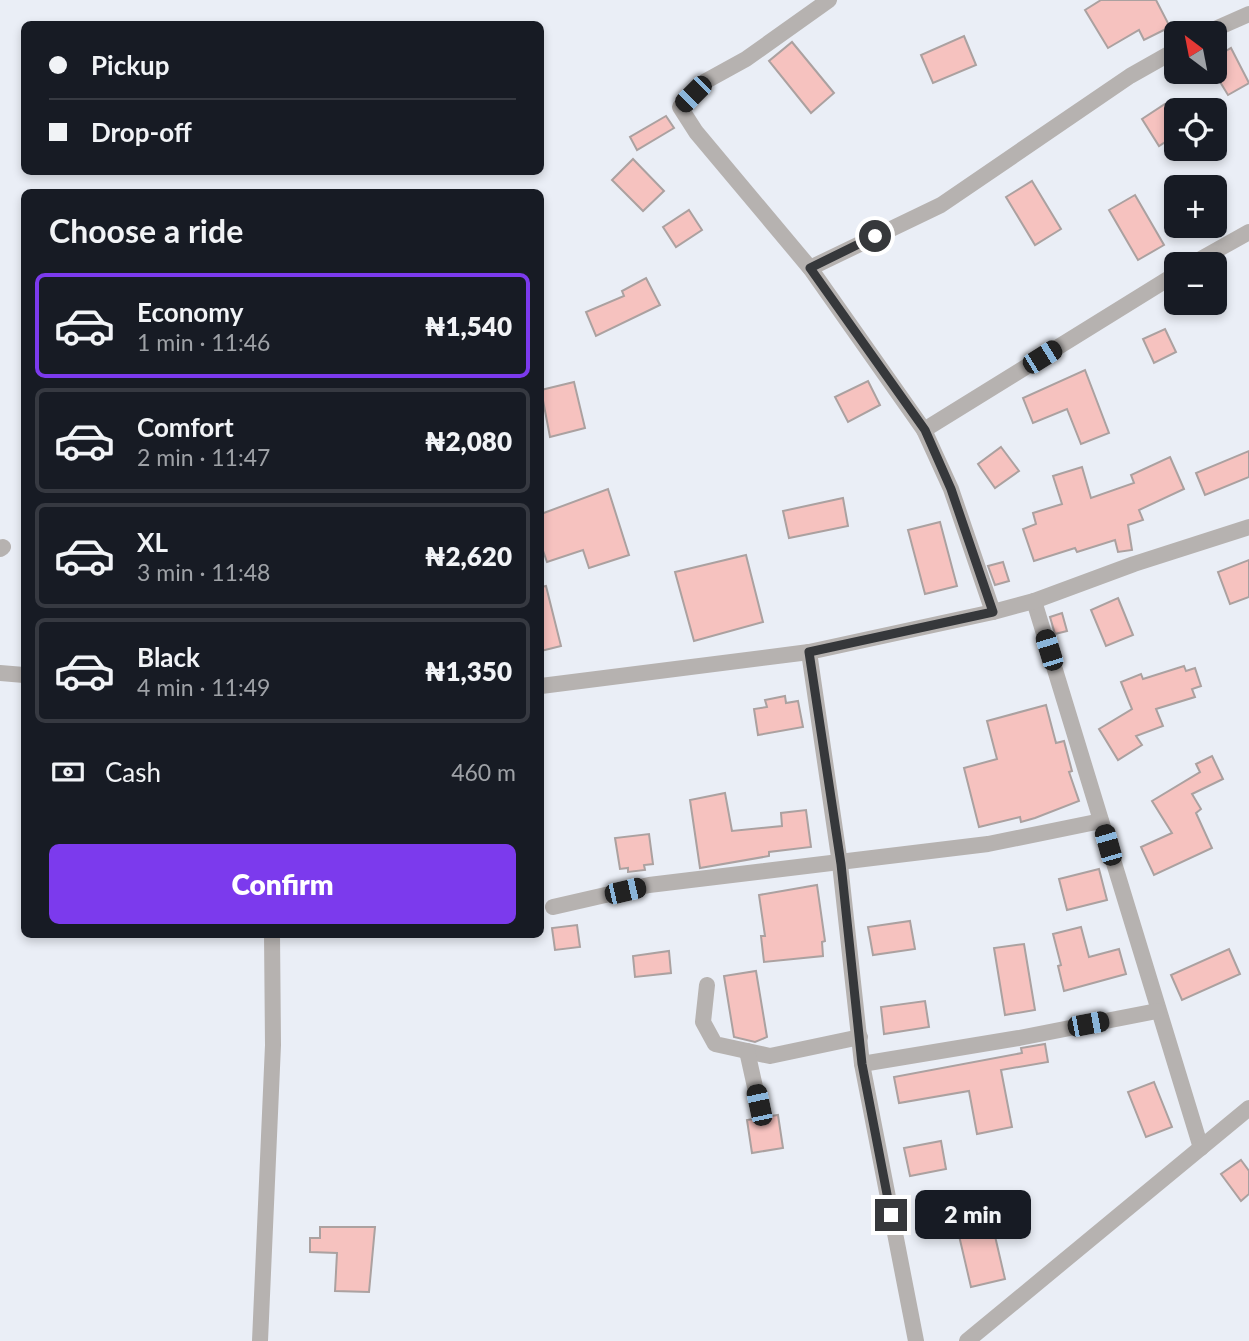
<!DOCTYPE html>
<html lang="en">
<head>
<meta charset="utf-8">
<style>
  body { margin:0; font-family:Lato,sans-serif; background:#242831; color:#f1f3f6; height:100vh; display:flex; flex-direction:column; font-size:26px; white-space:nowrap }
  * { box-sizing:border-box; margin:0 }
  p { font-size:23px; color:#9ea1a6 }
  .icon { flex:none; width:38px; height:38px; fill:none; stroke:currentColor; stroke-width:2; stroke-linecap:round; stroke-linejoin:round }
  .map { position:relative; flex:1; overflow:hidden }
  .drawer { position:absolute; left:21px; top:189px; width:523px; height:749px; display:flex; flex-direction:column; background:#171b24; border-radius:10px; box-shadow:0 4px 10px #0003 }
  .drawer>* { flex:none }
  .hud { position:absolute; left:21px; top:21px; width:523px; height:154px; border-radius:10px; box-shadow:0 4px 10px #0003; display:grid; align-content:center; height:154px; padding:0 28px; background:#171b24 }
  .needle { width:46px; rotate:328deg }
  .tools { position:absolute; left:1164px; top:21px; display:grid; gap:14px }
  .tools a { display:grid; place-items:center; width:63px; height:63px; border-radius:10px; background:#171b24; box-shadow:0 4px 10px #0003; font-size:35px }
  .end { position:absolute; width:32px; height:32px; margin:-16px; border:9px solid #36383b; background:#fff; box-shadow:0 0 0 4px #fff }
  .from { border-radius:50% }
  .bubble { position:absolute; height:49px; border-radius:10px; background:#171b24; box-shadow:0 4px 10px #0003; font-size:23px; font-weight:800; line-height:49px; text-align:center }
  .car { position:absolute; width:21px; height:42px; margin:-21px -10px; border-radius:9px; box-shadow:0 0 5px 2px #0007; background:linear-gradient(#222 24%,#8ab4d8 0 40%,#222 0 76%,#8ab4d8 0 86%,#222 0) }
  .hud b { display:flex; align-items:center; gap:24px; height:66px; font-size:26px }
  .hud b+b { border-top:2px solid #363941 }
  .hud i { width:18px; height:18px; background:#f1f3f6 }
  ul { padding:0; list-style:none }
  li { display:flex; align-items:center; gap:21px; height:105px; margin:0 14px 10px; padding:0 14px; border:4px solid #363941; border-radius:10px }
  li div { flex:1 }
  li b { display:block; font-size:26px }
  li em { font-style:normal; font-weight:800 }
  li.on { border-color:#7c3aed }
  li>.icon { width:63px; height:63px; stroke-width:1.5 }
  h2 { padding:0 28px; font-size:32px; line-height:84px }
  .pay { display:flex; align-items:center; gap:18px; height:77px; padding:0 28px; font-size:26px }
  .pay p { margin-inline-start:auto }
  .button { display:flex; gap:14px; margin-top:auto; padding:14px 28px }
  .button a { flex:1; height:80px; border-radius:10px; background:#7c3aed; color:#fff; font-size:28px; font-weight:800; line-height:80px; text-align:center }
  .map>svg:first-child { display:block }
  .building { fill:#f6c2bf; stroke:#aba1a0; stroke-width:2 }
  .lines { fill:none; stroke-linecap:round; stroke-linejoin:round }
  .minor { stroke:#b6b2b0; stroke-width:16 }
  .route { stroke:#36383b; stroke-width:9 }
</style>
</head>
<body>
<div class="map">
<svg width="1249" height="1341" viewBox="0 0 1249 1341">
  <rect width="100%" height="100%" fill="#eaeef6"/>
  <g class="building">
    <path d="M1101,0H1156L1170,27L1144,40L1139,30L1108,48L1085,10Z"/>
    <path d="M964,36L976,65L933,83L921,55Z"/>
    <path d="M792,42L834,93L811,113L769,61Z"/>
    <path d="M1231,48L1249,83L1228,95L1214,72V58Z"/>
    <path d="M1165,104L1176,121V135L1159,146L1142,119Z"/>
    <path d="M666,116L674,128L637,150L630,137Z"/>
    <path d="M633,159L664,191L643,211L612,180Z"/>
    <path d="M1032,181L1061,229L1035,245L1006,197Z"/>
    <path d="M1135,195L1164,245L1138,260L1109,210Z"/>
    <path d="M689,210L702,230L676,247L663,227Z"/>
    <path d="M646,278L660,305L596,336L586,312L624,296L622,291Z"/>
    <path d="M1165,329L1176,352L1154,363L1143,339Z"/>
    <path d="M1085,370L1109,433L1081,444L1067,409L1033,423L1023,398Z"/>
    <path d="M868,381L880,405L848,422L835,397Z"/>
    <path d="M574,382L585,428L550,437L541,390Z"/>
    <path d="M1001,447L1019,471L995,488L978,464Z"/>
    <path d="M1249,451V477L1205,495L1196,473Z"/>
    <path d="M1170,457L1184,489L1139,510L1143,520L1128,525L1132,550L1118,552L1115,540L1077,552L1075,548L1034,561L1023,529L1036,524L1033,513L1062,504L1053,476L1082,467L1091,498L1134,483L1131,475Z"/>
    <path d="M608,489L629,555L589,568L583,550L547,562L541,545V514Z"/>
    <path d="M843,498L848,526L789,538L783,511Z"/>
    <path d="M940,522L957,586L925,594L908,530Z"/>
    <path d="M746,555L763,622L694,641L675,572Z"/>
    <path d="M1249,560V597L1230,604L1218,572Z"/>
    <path d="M1003,562L1009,581L995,585L988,566Z"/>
    <path d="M546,586L561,646L541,651V587Z"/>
    <path d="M1118,598L1133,635L1106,646L1091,610Z"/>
    <path d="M1062,613L1067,631L1055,634L1050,617Z"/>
    <path d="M1184,666L1186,671L1195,668L1201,686L1192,689L1195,697L1156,709L1163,726L1136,736L1142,745L1118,760L1099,729L1132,709L1121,682L1141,674L1143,679Z"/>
    <path d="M785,696L786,703L798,701L803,727L758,735L754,709L767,707L765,700Z"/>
    <path d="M1046,705L1056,743L1064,741L1072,771L1069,772L1079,801L1035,818L1021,822L1020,817L979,827L964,768L997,759L987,721Z"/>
    <path d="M1212,756L1223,779L1192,794L1201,809L1196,813L1212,848L1154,875L1141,847L1172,833L1152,801L1200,772L1196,764Z"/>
    <path d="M725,793L732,831L782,826L781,813L806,810L811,847L769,852V856L700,868L690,800Z"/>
    <path d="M649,834L653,864L644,865L645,870L628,872V868L620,869L615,838Z"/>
    <path d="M1099,869L1107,900L1067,910L1059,879Z"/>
    <path d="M817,885L825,941L822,942L823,956L764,962L761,936H765L759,895Z"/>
    <path d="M910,921L915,949L873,955L868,927Z"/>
    <path d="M577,925L580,947L555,950L552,928Z"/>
    <path d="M1081,927L1089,957L1119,949L1126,974L1064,991L1058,966L1061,965L1053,934Z"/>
    <path d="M1024,944L1035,1010L1005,1015L994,948Z"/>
    <path d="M1229,949L1240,974L1182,1000L1171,975Z"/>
    <path d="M669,951L671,973L635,977L633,956Z"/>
    <path d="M756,971L767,1037L755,1042L734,1037L724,976Z"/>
    <path d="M925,1001L929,1027L884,1034L881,1007Z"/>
    <path d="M1045,1044L1048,1062L1001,1070L1012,1127L977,1134L969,1091L899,1103L894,1077L1022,1053L1021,1048Z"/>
    <path d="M1154,1082L1172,1127L1146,1137L1128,1092Z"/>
    <path d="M778,1115L783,1148L752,1153L747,1120Z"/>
    <path d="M941,1141L946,1169L910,1176L904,1148Z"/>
    <path d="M1241,1160L1249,1171V1194L1241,1201L1221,1174Z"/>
    <path d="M991,1219L1005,1279L971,1287L957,1227Z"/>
    <path d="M320,1227H375L369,1292L335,1291L337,1253L310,1252V1238H320Z"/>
  </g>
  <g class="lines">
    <g class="minor">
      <path d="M829,0L746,59L706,81L680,107L696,132L810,268L924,430L951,489L993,612"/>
      <path d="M1206,33L1249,14"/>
      <path d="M1192,264L1249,232"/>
      <path d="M810,268L941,205L1130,76L1176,50"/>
      <path d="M924,430L1176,274"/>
      <path d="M0,549L3,547"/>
      <path d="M1034,601L1201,1148"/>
      <path d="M809,652L840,864L862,1064L916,1341"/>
      <path d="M0,673L24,675"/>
      <path d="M541,686L809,652L993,612L1034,601L1134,564L1249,527"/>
      <path d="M553,907L649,885L988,844L1101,821"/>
      <path d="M707,985L703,1022L715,1044L770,1056L860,1037"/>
      <path d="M747,1051L759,1105"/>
      <path d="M862,1064L1019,1038L1157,1011"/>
      <path d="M260,1341L273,1045L272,934"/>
      <path d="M967,1341L1249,1108"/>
    </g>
  </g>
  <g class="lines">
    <path class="route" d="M875,236L810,268L925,430L951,489L993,612L809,652L841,864L862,1064L891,1215"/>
  </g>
</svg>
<div class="tools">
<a><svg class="needle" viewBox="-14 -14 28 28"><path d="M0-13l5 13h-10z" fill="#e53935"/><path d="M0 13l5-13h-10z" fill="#9ea1a6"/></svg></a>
<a><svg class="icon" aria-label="locate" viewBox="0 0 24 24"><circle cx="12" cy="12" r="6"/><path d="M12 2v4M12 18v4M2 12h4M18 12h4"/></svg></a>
<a>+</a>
<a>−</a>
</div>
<i class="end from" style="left:875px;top:236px"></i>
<i class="end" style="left:891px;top:1215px"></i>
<div class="bubble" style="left:915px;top:1190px;width:116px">2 min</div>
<i class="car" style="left:693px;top:94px;rotate:225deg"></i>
<i class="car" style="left:1042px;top:357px;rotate:58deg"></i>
<i class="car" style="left:1049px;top:650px;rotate:343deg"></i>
<i class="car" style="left:1108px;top:845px;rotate:344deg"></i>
<i class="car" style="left:625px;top:891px;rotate:77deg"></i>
<i class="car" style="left:1088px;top:1024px;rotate:79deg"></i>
<i class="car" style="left:759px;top:1105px;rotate:348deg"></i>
<div class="hud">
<b><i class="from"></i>Pickup</b>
<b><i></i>Drop-off</b>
</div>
<section class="drawer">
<h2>Choose a ride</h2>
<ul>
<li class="on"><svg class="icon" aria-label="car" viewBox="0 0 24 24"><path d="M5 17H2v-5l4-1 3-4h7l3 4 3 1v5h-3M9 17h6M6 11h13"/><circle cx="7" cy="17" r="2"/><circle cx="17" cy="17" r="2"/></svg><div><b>Economy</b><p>1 min · 11:46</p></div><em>₦1,540</em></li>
<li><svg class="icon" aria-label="car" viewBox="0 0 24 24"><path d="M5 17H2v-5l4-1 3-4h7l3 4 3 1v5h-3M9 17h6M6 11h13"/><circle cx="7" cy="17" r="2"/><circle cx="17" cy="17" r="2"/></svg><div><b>Comfort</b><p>2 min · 11:47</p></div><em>₦2,080</em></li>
<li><svg class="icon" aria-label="car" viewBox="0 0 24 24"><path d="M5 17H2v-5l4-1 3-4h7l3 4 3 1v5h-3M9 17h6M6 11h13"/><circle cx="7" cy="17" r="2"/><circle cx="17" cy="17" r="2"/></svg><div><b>XL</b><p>3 min · 11:48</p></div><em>₦2,620</em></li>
<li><svg class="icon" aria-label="car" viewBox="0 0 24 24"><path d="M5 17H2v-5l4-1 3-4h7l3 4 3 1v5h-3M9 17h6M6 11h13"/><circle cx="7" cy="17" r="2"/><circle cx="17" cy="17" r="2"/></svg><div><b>Black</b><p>4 min · 11:49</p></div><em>₦1,350</em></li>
</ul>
<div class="pay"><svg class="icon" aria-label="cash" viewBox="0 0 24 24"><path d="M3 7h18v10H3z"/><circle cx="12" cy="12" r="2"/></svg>Cash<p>460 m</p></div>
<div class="button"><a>Confirm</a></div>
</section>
</div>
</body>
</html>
